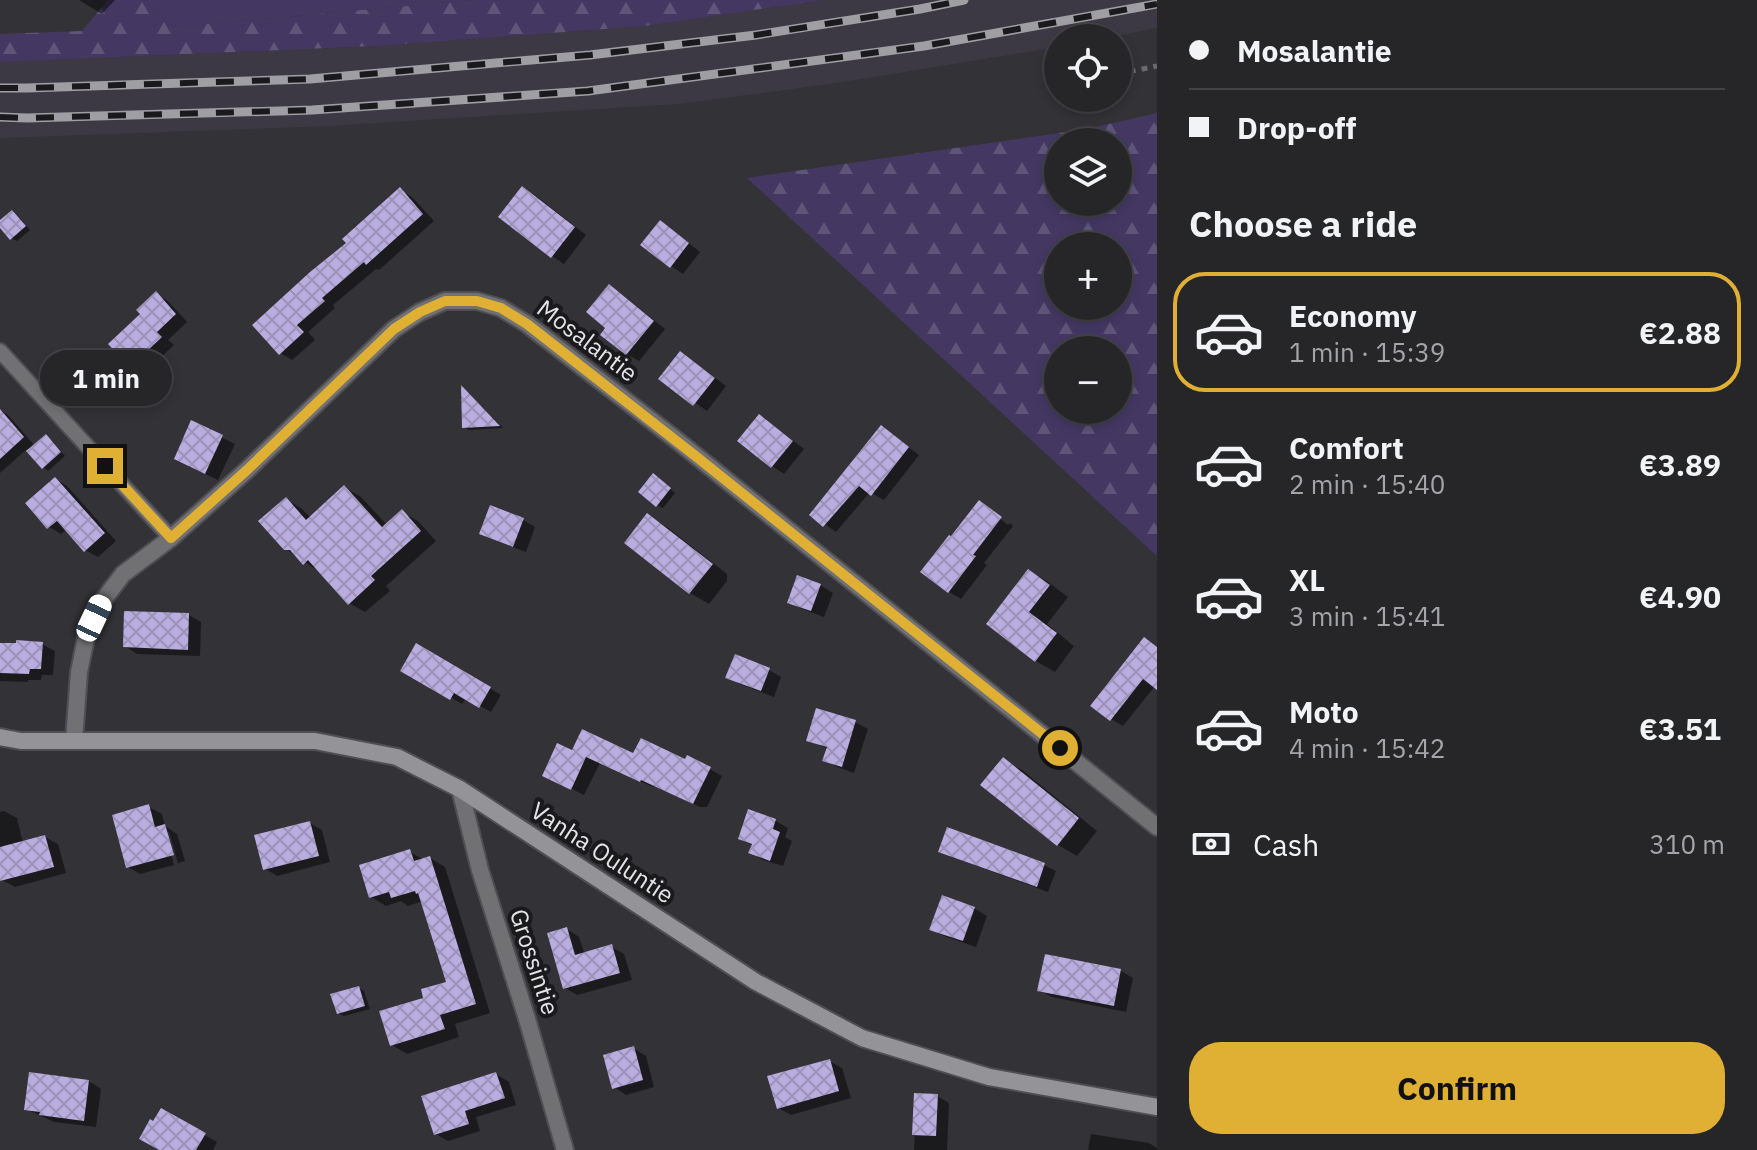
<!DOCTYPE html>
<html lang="en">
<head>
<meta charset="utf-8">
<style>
  body { margin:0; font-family:"IBM Plex Sans",sans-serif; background:#2e2e31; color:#f1f3f6; height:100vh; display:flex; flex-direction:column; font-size:30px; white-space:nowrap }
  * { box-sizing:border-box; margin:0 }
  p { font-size:26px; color:#a4a5a8 }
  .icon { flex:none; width:44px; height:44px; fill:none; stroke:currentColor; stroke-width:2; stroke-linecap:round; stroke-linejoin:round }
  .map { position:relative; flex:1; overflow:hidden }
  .panel { display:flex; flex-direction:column; background:#262629; width:600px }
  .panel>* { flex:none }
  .hud { display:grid; align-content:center; height:176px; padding:0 32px; background:#262629 }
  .buttons { position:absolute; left:1044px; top:24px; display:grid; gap:16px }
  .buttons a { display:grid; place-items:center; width:88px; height:88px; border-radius:50%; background:#262629; box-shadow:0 4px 12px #0003,0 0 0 2px #424346; font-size:40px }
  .end { position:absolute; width:36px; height:36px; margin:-18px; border:10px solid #e0b034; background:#111; box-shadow:0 0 0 4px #111 }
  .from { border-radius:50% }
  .bubble { position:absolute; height:56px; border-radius:28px; background:#262629; box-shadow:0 4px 12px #0003,0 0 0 2px #424346; font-size:26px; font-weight:700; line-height:56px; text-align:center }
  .car { position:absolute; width:24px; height:48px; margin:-24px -12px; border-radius:10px; box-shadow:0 0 6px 2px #0007; background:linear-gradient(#fff 24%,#345 0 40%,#fff 0 76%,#345 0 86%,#fff 0) }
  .hud b { display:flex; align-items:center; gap:28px; height:76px; font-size:30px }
  .hud b+b { border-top:2px solid #424346 }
  .hud i { width:20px; height:20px; background:#f1f3f6 }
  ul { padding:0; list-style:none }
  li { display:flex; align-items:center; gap:24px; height:120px; margin:0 16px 12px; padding:0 16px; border:4px solid transparent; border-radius:32px }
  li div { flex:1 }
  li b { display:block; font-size:30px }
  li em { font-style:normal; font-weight:700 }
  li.selected { border-color:#e0b034 }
  li>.icon { width:72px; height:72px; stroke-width:1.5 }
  h2 { padding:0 32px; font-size:36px; line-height:96px }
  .pay { display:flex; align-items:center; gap:20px; height:88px; padding:0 32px; font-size:30px }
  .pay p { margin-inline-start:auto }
  .button { display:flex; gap:16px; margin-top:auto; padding:16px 32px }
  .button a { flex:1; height:92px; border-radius:32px; background:#e0b034; color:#111; font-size:32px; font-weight:700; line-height:92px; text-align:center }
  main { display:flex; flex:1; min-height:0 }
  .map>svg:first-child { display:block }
  .built { fill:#3c3944 }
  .grass { fill:#443863 }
  .forest { fill:url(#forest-firs); fill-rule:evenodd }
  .shadow { fill:#0007 }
  .building { fill:url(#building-cross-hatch) }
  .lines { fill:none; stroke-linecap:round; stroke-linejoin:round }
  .lane-casing { stroke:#4f4e53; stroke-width:18 }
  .street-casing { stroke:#4f4e53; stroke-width:20 }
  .secondary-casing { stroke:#4f4e53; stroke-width:20 }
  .path { stroke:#6a696e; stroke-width:5; stroke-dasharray:6 6; stroke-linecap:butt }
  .lane { stroke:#717174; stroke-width:14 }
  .street { stroke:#717174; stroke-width:16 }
  .secondary { stroke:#949398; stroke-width:16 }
  .rail-casing { stroke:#9f9ea2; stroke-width:9 }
  .rail { stroke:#1a1a1c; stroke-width:6; stroke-dasharray:18; stroke-linecap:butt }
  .route { stroke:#e0b034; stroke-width:10 }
  .labels { text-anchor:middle; stroke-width:8; stroke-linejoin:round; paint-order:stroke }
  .street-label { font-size:24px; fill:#e4e3e7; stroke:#1a1a1c }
</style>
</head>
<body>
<main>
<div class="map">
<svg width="1157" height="1150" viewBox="0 0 1157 1150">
  <defs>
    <pattern id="forest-firs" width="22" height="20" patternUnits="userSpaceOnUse" patternTransform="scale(2)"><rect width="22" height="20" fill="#443863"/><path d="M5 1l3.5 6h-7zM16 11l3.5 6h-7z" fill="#5f5579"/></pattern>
    <pattern id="building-cross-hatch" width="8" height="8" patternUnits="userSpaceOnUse" patternTransform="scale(2)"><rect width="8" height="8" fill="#b9acdf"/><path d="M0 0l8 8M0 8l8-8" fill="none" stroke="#9c92b8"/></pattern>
  </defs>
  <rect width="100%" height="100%" fill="#333237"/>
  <path class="built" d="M823,0H1157V28L1105,38H1058V47L830,84L678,104L329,126L0,138V62L376,46L645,26Z"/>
  <path class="grass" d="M154,0H473L173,27L150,6Z"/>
  <g class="forest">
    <path d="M108,0H154L150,6L173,27L473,0H823L645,26L376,46L0,62V34L82,31Z"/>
    <path d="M1157,113V556L747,178L1087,129ZM1058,142H1118V202H1058ZM1058,246H1118V306H1058ZM1058,350H1118V410H1058Z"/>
  </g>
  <g class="shadow">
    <path d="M79,0H115L102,14Z"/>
    <path d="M523,188L535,195L586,235L564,264L552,256Z"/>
    <path d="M400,190L412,197L434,221L379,270L376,269L333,305L335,308L308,332L315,340L292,360L280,353L255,325L349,243Z"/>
    <path d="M13,212L18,216L30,230L17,241L11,238L0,225V223Z"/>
    <path d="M660,223L672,230L700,252L683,274L671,266Z"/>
    <path d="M609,287L621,294L665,329L639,361L627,354L608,328Z"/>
    <path d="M156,294L168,301L187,322L168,340L174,345L144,373L132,366L111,344L143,314Z"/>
    <path d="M693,361L726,386L707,411L661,379Z"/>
    <path d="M463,388L503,428L469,430L464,427Z"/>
    <path d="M0,410L8,415L35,446L46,437L51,440L65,456L48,471L43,467L27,449L0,473Z"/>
    <path d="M759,416L771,424L804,449L784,474L772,466Z"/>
    <path d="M192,423L235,444L218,480L188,466Z"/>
    <path d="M882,428L919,455L884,500L870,492L836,532L812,515Z"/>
    <path d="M55,479L67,486L116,541L98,557L85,550L67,529L61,534L49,527Z"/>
    <path d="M658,479L675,493L663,508L657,505Z"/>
    <path d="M344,487L361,497L387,525L402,512L418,521L436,541L386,586L390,591L365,612L349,603L321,573L285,548L286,499L302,509L311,518Z"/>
    <path d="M990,511L1008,525L1010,523L1013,526L984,563L987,565L961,599L949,592L952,539Z"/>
    <path d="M648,516L667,527L727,574V581L709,604L690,593L627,543Z"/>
    <path d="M523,520L535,527L526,552L494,540L481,533Z"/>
    <path d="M1029,571L1048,582L1068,597L1047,624L1074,646L1055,672L1036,661L988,624Z"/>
    <path d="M820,585L833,593L824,617L802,609L790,602Z"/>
    <path d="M189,615L201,622L200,656L137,654L125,646Z"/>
    <path d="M1145,640L1157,647V687L1155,686L1123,726L1111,719Z"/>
    <path d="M42,644L55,651L53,675H42L41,680H28V682L0,681V645Z"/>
    <path d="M417,645L501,695L491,712L466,698L462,704L403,670Z"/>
    <path d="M769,670L781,677L774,697L740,684L728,677Z"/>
    <path d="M818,711L855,722L868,729L854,773L837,767L825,760L828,749L809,740Z"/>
    <path d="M573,753L634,755L710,769L722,776L707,807H700L654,785L653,787L600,763L584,795L554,780Z"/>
    <path d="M1003,759L1022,770L1097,831L1077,856L1058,845Z"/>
    <path d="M149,807L162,814L165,826L177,834L185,861L178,863L169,832H165L174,865L140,874L128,867Z"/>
    <path d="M4,811L17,818L23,843L45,837L58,844L66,873L15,887L2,880L0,871V812Z"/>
    <path d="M749,812L776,821L788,828L785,837L792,841L783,866L763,860L751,853L753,846L740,839Z"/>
    <path d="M310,823L322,830L330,862L277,876L264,868Z"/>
    <path d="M941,851L1044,865L1056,871L1048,892L952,857Z"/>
    <path d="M410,852L424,860L430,858L445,867L490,1013L455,1024L459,1037L407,1054L392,1045L426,999L448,983L423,901L408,906L401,901L386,906L371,897Z"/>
    <path d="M974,908L987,916L976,947L944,936L931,929Z"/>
    <path d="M567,929L579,937L585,955L612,947L624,954L632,980L577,995L565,988Z"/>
    <path d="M1046,956L1121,971L1133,978L1126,1012L1052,997L1039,990Z"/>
    <path d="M359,988L364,991L370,1009L344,1016L338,1013Z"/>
    <path d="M633,1048L646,1056L654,1087L626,1095L614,1087Z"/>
    <path d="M829,1061L842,1068L851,1098L791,1115L778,1108Z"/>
    <path d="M496,1074L509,1082L516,1105L476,1117L480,1131L448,1141L436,1134Z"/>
    <path d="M89,1081L101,1089L96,1127L54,1122L26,1109Z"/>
    <path d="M916,1095L937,1096L949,1103L947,1150H914Z"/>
    <path d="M161,1110L217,1142L213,1150H163Z"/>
    <path d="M1091,1134L1149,1143L1157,1148V1150H1088Z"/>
  </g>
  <g class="building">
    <path d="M522,186L575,227L551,258L498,217Z"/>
    <path d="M400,187L423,214L366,265L364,262L322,298L325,301L297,325L304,332L279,355L252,325L310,272L346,243L342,239Z"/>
    <path d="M12,210L26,226L10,240L0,228V220Z"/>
    <path d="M660,220L689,243L670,268L640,245Z"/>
    <path d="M609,284L654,321L626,355L600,335L605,328L586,312Z"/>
    <path d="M156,291L176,314L157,332L162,337L130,367L108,344L140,314L136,310Z"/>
    <path d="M680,351L715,378L693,406L658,379Z"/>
    <path d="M461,385L500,426L462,428Z"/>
    <path d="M0,409L24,437L0,459Z"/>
    <path d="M759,414L793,441L771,468L737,441Z"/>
    <path d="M191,420L223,435L205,474L174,459Z"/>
    <path d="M881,425L909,447L871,496L859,486L823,527L809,515Z"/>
    <path d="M46,434L61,452L42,469L26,451Z"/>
    <path d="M653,473L671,488L656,507L638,492Z"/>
    <path d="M55,477L105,533L84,552L57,521L47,529L25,503Z"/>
    <path d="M344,485L382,527L402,509L421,531L371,576L375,580L348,605L308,560L303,565L290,550H284L258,521L286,497L306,520Z"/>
    <path d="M979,500L1002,517L973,555L976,556L948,593L920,572L949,535L951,536Z"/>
    <path d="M490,505L524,518L513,547L479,534Z"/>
    <path d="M647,513L713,564L689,594L624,543Z"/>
    <path d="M1028,569L1050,585L1029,612L1057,633L1035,662L986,624Z"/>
    <path d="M797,575L821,584L811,611L787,603Z"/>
    <path d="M124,611L189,613L188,650L123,647Z"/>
    <path d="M1144,637L1157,647V690L1143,679L1110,721L1090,706Z"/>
    <path d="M16,640L43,642L41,669H30L29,674L0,673V643H16Z"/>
    <path d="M416,643L491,687L479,708L454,693L450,700L400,671Z"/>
    <path d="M735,654L770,668L761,691L725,678Z"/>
    <path d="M816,708L856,720L842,767L822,761L827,747L806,741Z"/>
    <path d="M582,729L633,753L641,738L685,759L687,755L711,767L693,804L641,780L640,782L586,757L571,790L542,776L557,743L572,750Z"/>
    <path d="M1003,757L1079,818L1057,846L980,785Z"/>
    <path d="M149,804L155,827L165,824L174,855L126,868L112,815Z"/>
    <path d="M748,809L776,819L773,829L780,832L770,861L748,853L752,844L738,839Z"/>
    <path d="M310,821L319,856L263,870L254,835Z"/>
    <path d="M947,827L1045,863L1037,887L938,852Z"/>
    <path d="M45,835L54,867L0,881V847Z"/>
    <path d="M410,849L414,861L430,856L476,1004L440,1015L445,1029L390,1046L379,1011L423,998L421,989L446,982L418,893L416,894L415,891L391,898L389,892L369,898L359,865Z"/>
    <path d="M942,895L975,907L963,941L929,930Z"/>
    <path d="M567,927L575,955L612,944L620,973L563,989L547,933Z"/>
    <path d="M1045,954L1121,969L1114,1006L1037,991Z"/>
    <path d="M359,986L365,1006L337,1014L330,994Z"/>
    <path d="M634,1046L643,1080L612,1089L603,1055Z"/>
    <path d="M830,1059L839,1091L777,1109L767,1076Z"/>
    <path d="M29,1072L89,1080L84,1121L39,1115L40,1112L24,1110Z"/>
    <path d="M496,1072L505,1098L465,1111L469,1124L434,1135L421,1096Z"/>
    <path d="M914,1093L938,1094L936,1136L912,1135Z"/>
    <path d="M161,1108L206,1133L196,1150H159L139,1139L150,1119L153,1121Z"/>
  </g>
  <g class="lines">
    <defs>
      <path id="lane" d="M0,351L171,538"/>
      <g id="street">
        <path d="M74,741L79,672L87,633L101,603L123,574L171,538L247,470L394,329L420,312L445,301H477L501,308L527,324L674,438L1157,827"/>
        <path d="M460,789L480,870L527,1019L565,1150"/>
      </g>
      <path id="secondary" d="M0,737L21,741H315L397,757L460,789L756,982L862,1038L989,1077L1157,1107"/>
    </defs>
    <use href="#lane" class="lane-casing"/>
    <use href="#street" class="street-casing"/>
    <use href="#secondary" class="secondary-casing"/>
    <path class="path" d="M1118,74L1157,66"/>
    <use href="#lane" class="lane"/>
    <use href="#street" class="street"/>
    <use href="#secondary" class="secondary"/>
    <defs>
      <g id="rail">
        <path d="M0,88H27L310,79L590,55L756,35L920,9L964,0"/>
        <path d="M0,117L27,118L312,110L588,91L924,46L1157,4"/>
      </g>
    </defs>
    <use href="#rail" class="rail-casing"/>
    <use href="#rail" class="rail"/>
  </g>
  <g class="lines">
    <path class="route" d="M105,466L171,538L247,470L394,329L420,312L445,301H477L501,308L527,324L698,458L1060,748"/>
  </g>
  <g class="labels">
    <g class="street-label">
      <text transform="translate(587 341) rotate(37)" y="8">Mosalantie</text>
      <text transform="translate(602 853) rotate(33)" y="8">Vanha Ouluntie</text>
      <text transform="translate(534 962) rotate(72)" y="8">Grossintie</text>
    </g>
  </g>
</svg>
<div class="buttons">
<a><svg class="icon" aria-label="locate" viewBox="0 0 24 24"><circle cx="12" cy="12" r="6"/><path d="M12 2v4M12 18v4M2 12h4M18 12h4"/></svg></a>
<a><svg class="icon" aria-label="layers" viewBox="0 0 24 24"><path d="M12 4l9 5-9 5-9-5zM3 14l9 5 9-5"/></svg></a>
<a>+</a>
<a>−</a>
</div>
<i class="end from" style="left:1060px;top:748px"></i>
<i class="end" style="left:105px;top:466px"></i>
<div class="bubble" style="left:40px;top:350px;width:132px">1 min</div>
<i class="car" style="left:94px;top:618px;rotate:25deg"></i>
</div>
<section class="panel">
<div class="hud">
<b><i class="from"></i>Mosalantie</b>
<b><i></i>Drop-off</b>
</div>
<h2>Choose a ride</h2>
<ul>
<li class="selected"><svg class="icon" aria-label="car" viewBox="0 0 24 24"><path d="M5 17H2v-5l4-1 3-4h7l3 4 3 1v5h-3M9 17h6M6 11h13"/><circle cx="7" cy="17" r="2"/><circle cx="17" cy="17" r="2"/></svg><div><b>Economy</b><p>1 min · 15:39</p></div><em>€2.88</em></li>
<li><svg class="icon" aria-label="car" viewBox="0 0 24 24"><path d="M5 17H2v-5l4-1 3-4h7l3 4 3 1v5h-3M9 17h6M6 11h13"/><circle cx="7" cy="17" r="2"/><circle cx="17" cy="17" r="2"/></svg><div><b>Comfort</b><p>2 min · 15:40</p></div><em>€3.89</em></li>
<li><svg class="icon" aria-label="car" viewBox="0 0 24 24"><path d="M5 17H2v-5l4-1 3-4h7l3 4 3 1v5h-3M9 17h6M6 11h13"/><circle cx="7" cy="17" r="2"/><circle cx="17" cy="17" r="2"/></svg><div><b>XL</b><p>3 min · 15:41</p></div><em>€4.90</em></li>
<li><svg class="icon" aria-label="car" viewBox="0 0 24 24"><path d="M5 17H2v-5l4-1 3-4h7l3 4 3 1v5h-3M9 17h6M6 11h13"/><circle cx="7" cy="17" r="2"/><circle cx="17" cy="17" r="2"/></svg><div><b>Moto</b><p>4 min · 15:42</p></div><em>€3.51</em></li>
</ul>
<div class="pay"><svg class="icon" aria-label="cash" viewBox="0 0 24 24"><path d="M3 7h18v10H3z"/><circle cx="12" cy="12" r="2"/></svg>Cash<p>310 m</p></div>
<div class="button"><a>Confirm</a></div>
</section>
</main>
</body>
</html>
